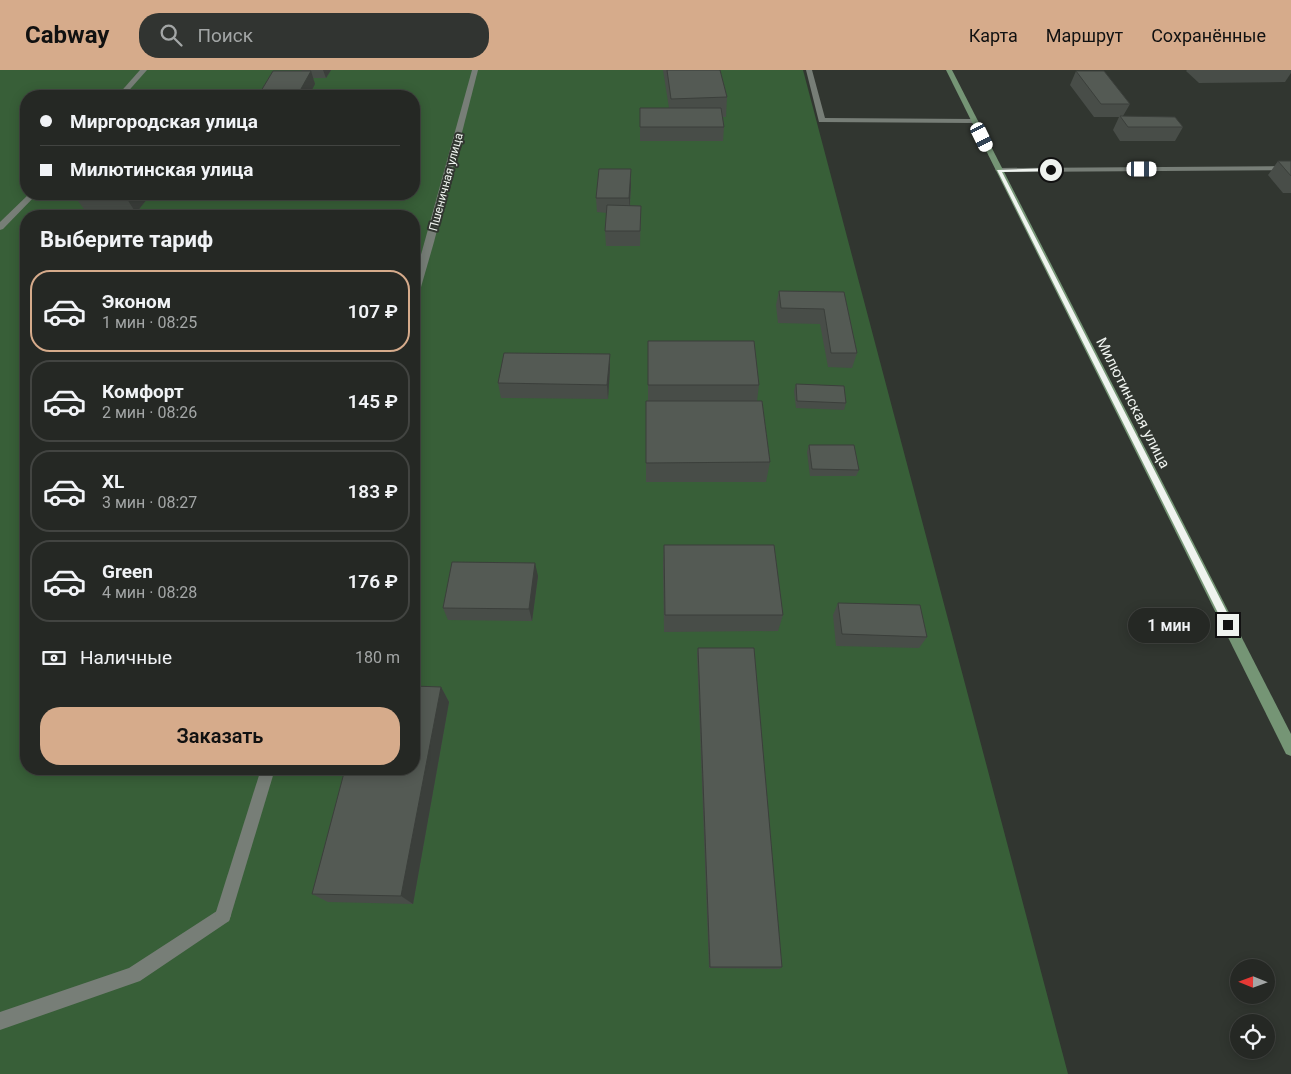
<!DOCTYPE html>
<html lang="ru">
<head>
<meta charset="utf-8">
<style>
  body { margin:0; font-family:Roboto,sans-serif; background:#313431; color:#f1f3f6; height:100vh; display:flex; flex-direction:column; font-size:19px; white-space:nowrap }
  * { box-sizing:border-box; margin:0 }
  p { font-size:16px; color:#a3a6a6 }
  .icon { flex:none; width:28px; height:28px; fill:none; stroke:currentColor; stroke-width:2; stroke-linecap:round; stroke-linejoin:round }
  .map { position:relative; flex:1; overflow:hidden }
  .side { position:absolute; left:20px; top:140px; width:400px; height:565px; display:flex; flex-direction:column; background:#252824; border-radius:20px; box-shadow:0 2px 12px #0003,0 0 0 1px #424441 }
  .side>* { flex:none }
  .top-card { position:absolute; left:20px; top:20px; width:400px; height:110px; border-radius:20px; box-shadow:0 2px 12px #0003,0 0 0 1px #424441; display:grid; align-content:center; height:110px; padding:0 20px; background:#252824 }
  .needle { width:32px; rotate:271deg }
  .controls { position:absolute; left:1230px; top:889px; display:grid; gap:10px }
  .controls a { display:grid; place-items:center; width:45px; height:45px; border-radius:50%; background:#252824; box-shadow:0 2px 12px #0003,0 0 0 1px #424441; font-size:25px }
  .end { position:absolute; width:22px; height:22px; margin:-11px; border:6px solid #eff3ef; background:#111; box-shadow:0 0 0 2px #111 }
  .from { border-radius:50% }
  .bubble { position:absolute; height:35px; border-radius:18px; background:#252824; box-shadow:0 2px 12px #0003,0 0 0 1px #424441; font-size:16px; font-weight:600; line-height:35px; text-align:center }
  .car { position:absolute; width:15px; height:30px; margin:-15px -8px; border-radius:6px; box-shadow:0 0 4px 1px #0007; background:linear-gradient(#fff 24%,#345 0 40%,#fff 0 76%,#345 0 86%,#fff 0) }
  .top-card b { display:flex; align-items:center; gap:18px; height:48px; font-size:19px }
  .top-card b+b { border-top:1px solid #424441 }
  .top-card i { width:12px; height:12px; background:#f1f3f6 }
  ul { padding:0; list-style:none }
  li { display:flex; align-items:center; gap:15px; height:82px; margin:0 10px 8px; padding:0 10px; border:2px solid #424441; border-radius:20px }
  li div { flex:1 }
  li b { display:block; font-size:19px }
  li em { font-style:normal; font-weight:600 }
  li.active { border-color:#d6ab8b }
  li>.icon { width:45px; height:45px; stroke-width:1.5 }
  h2 { padding:0 20px; font-size:22px; line-height:60px }
  .pay { display:flex; align-items:center; gap:12px; height:55px; padding:0 20px; font-size:19px }
  .pay p { margin-inline-start:auto }
  .cta { display:flex; gap:10px; margin-top:auto; padding:10px 20px }
  .cta a { flex:1; height:58px; border-radius:20px; background:#d6ab8b; color:#111; font-size:20px; font-weight:600; line-height:58px; text-align:center }
  header { display:flex; align-items:center; gap:30px; box-sizing:border-box; height:70px; padding:0 25px; background:#d6ab8b; color:#111 }
  header strong { font-size:24px }
  nav { display:flex; gap:28px; margin-inline-start:auto; font-size:18px }
  .search { width:350px; height:45px; background:#313431; display:flex; align-items:center; gap:12px; box-sizing:border-box; padding:0 18px; border-radius:20px; color:#a3a6a6; font-size:19px }
  .map>svg:first-child { display:block }
  .green { fill:#385f38; fill-rule:evenodd }
  .lines { fill:none; stroke-linecap:round; stroke-linejoin:round }
  .lane { fill:#777e77; fill-rule:evenodd }
  .street { fill:#777e77; fill-rule:evenodd }
  .secondary { fill:#759575; fill-rule:evenodd }
  .wall { fill:#484d48 }
  .shaded-wall { fill:#3b3f3b }
  .building { fill:#545a54; stroke:#3b3f3b }
  .route { fill:#eff3ef }
  .labels { text-anchor:middle; stroke-width:4; stroke-linejoin:round; paint-order:stroke }
  .far-street-label { font-size:12px; fill:#eff3ef; stroke:#313630 }
  .street-label { font-size:15px; fill:#eff3ef; stroke:#313630 }
</style>
</head>
<body>
<header>
<strong>Cabway</strong>
<div class="search"><svg class="icon" aria-label="search" viewBox="0 0 24 24"><circle cx="10" cy="10" r="6"/><path d="M15 15l6 6"/></svg>Поиск</div>
<nav><a>Карта</a><a>Маршрут</a><a>Сохранённые</a></nav>
</header>
<div class="map">
<svg width="1291" height="1004" viewBox="0 0 1291 1004">
  <rect width="100%" height="100%" fill="#313630"/>
  <path class="green" d="M0,0H803L1068,1004H0ZM26,26H414V124H26ZM26,146H414V699H26Z"/>
  <g class="lines">
    <g class="lane">
      <path d="M806,0H812L825,48L974,49L978,51L974,53L819,52Z"/>
      <path d="M29,124H37L3,159L0,160V152Z"/>
      <path d="M223,837L229,839L231,845L229,851L140,911L0,960V942L129,898Z"/>
    </g>
    <g class="street">
      <path d="M140,0H147L124,26H117Z"/>
      <path d="M472,0H478L434,172L419,224L414,227V210Z"/>
      <path d="M1291,96V100L999,102L995,100L999,98Z"/>
      <path d="M261,699H275L231,845L229,851L223,853L217,851L215,845Z"/>
    </g>
    <path class="secondary" d="M946,0H952L1291,664V686L1286,684Z"/>
  </g>
  <g class="wall">
    <path d="M301,0H331L326,8H313L315,14Z"/>
    <path d="M663,0H720L727,27L726,47H723L724,57L723,71H640V38H669Z"/>
    <path d="M1187,0H1291V3L1285,12L1199,13L1186,1Z"/>
    <path d="M1076,1L1130,34L1123,46L1183,57L1175,71H1120L1113,60L1119,47H1094L1070,15Z"/>
    <path d="M1278,91H1291V123H1283L1268,105Z"/>
    <path d="M631,114L630,136H641L640,176H606L605,161L607,143L597,142L596,128Z"/>
    <path d="M80,124H151L136,143L86,142L76,128Z"/>
    <path d="M779,221L844,222L857,283L852,298L828,297L820,254L778,253L776,235Z"/>
    <path d="M648,271L759,315L757,331L770,392L766,412H646V331H648Z"/>
    <path d="M610,298L608,329L501,328L498,313Z"/>
    <path d="M796,314L846,333L844,340L796,338L794,321Z"/>
    <path d="M809,375L859,400L856,406H810L807,382Z"/>
    <path d="M664,475L783,545L778,561L664,562L663,494Z"/>
    <path d="M538,506L532,551L448,550L443,538Z"/>
    <path d="M838,533L927,567L919,578L836,576L833,545Z"/>
    <path d="M698,578L782,897L779,899L709,898L697,583Z"/>
    <path d="M441,617L449,632L413,834L328,832L312,824Z"/>
  </g>
  <g class="shaded-wall">
    <path d="M323,0H331L326,8Z"/>
    <path d="M311,1L315,14L309,26H297Z"/>
    <path d="M631,99V114L629,143V128Z"/>
    <path d="M131,124H151L136,143L127,129Z"/>
    <path d="M610,284V298L608,329L607,315Z"/>
    <path d="M535,493L538,506L532,551L529,539Z"/>
    <path d="M441,617L449,632L413,834L401,826Z"/>
  </g>
  <g class="building">
    <path d="M667,0H720L727,27L671,29Z"/>
    <path d="M273,1H311L297,26H258Z"/>
    <path d="M1076,1H1104L1130,34H1101Z"/>
    <path d="M640,38H721L724,57H640Z"/>
    <path d="M1120,46L1175,47L1183,57H1128Z"/>
    <path d="M1278,91H1291V106Z"/>
    <path d="M599,99H631L629,128H596Z"/>
    <path d="M80,124H131L127,129L76,128Z"/>
    <path d="M607,135L641,136L640,161H605Z"/>
    <path d="M223,141L353,142L351,146H220Z"/>
    <path d="M779,221L844,222L857,283H831L824,239L781,238Z"/>
    <path d="M648,271H754L759,315H648Z"/>
    <path d="M504,283L610,284L607,315L498,313Z"/>
    <path d="M796,314L844,316L846,333L797,331Z"/>
    <path d="M646,331H762L770,392L646,393Z"/>
    <path d="M809,375H854L859,400L812,399Z"/>
    <path d="M664,475H774L783,545H665Z"/>
    <path d="M452,492L535,493L529,539L443,538Z"/>
    <path d="M838,533L920,535L927,567L842,564Z"/>
    <path d="M698,578H754L782,897H710Z"/>
    <path d="M414,616L441,617L401,826L312,824L345,699H414Z"/>
  </g>
  <path class="route" d="M1051,98L1053,101L1002,102L1232,552V557H1225L997,100Z"/>
  <g class="labels">
    <g class="far-street-label">
      <text transform="translate(446 112) rotate(-75)" y="4">Пшеничная улица</text>
    </g>
    <g class="street-label">
      <text transform="translate(1133 333) rotate(63)" y="5">Милютинская улица</text>
    </g>
  </g>
</svg>
<div class="controls">
<a><svg class="needle" viewBox="-14 -14 28 28"><path d="M0-13l5 13h-10z" fill="#e53935"/><path d="M0 13l5-13h-10z" fill="#a3a6a6"/></svg></a>
<a><svg class="icon" aria-label="locate" viewBox="0 0 24 24"><circle cx="12" cy="12" r="6"/><path d="M12 2v4M12 18v4M2 12h4M18 12h4"/></svg></a>
</div>
<i class="end from" style="left:1051px;top:100px"></i>
<i class="end" style="left:1228px;top:555px"></i>
<div class="bubble" style="left:1128px;top:538px;width:82px">1 мин</div>
<i class="car" style="left:982px;top:67px;rotate:154deg"></i>
<i class="car" style="left:1142px;top:99px;rotate:90deg"></i>
<div class="top-card">
<b><i class="from"></i>Миргородская улица</b>
<b><i></i>Милютинская улица</b>
</div>
<section class="side">
<h2>Выберите тариф</h2>
<ul>
<li class="active"><svg class="icon" aria-label="car" viewBox="0 0 24 24"><path d="M5 17H2v-5l4-1 3-4h7l3 4 3 1v5h-3M9 17h6M6 11h13"/><circle cx="7" cy="17" r="2"/><circle cx="17" cy="17" r="2"/></svg><div><b>Эконом</b><p>1 мин · 08:25</p></div><em>107 ₽</em></li>
<li><svg class="icon" aria-label="car" viewBox="0 0 24 24"><path d="M5 17H2v-5l4-1 3-4h7l3 4 3 1v5h-3M9 17h6M6 11h13"/><circle cx="7" cy="17" r="2"/><circle cx="17" cy="17" r="2"/></svg><div><b>Комфорт</b><p>2 мин · 08:26</p></div><em>145 ₽</em></li>
<li><svg class="icon" aria-label="car" viewBox="0 0 24 24"><path d="M5 17H2v-5l4-1 3-4h7l3 4 3 1v5h-3M9 17h6M6 11h13"/><circle cx="7" cy="17" r="2"/><circle cx="17" cy="17" r="2"/></svg><div><b>XL</b><p>3 мин · 08:27</p></div><em>183 ₽</em></li>
<li><svg class="icon" aria-label="car" viewBox="0 0 24 24"><path d="M5 17H2v-5l4-1 3-4h7l3 4 3 1v5h-3M9 17h6M6 11h13"/><circle cx="7" cy="17" r="2"/><circle cx="17" cy="17" r="2"/></svg><div><b>Green</b><p>4 мин · 08:28</p></div><em>176 ₽</em></li>
</ul>
<div class="pay"><svg class="icon" aria-label="cash" viewBox="0 0 24 24"><path d="M3 7h18v10H3z"/><circle cx="12" cy="12" r="2"/></svg>Наличные<p>180 m</p></div>
<div class="cta"><a>Заказать</a></div>
</section>
</div>
</body>
</html>
